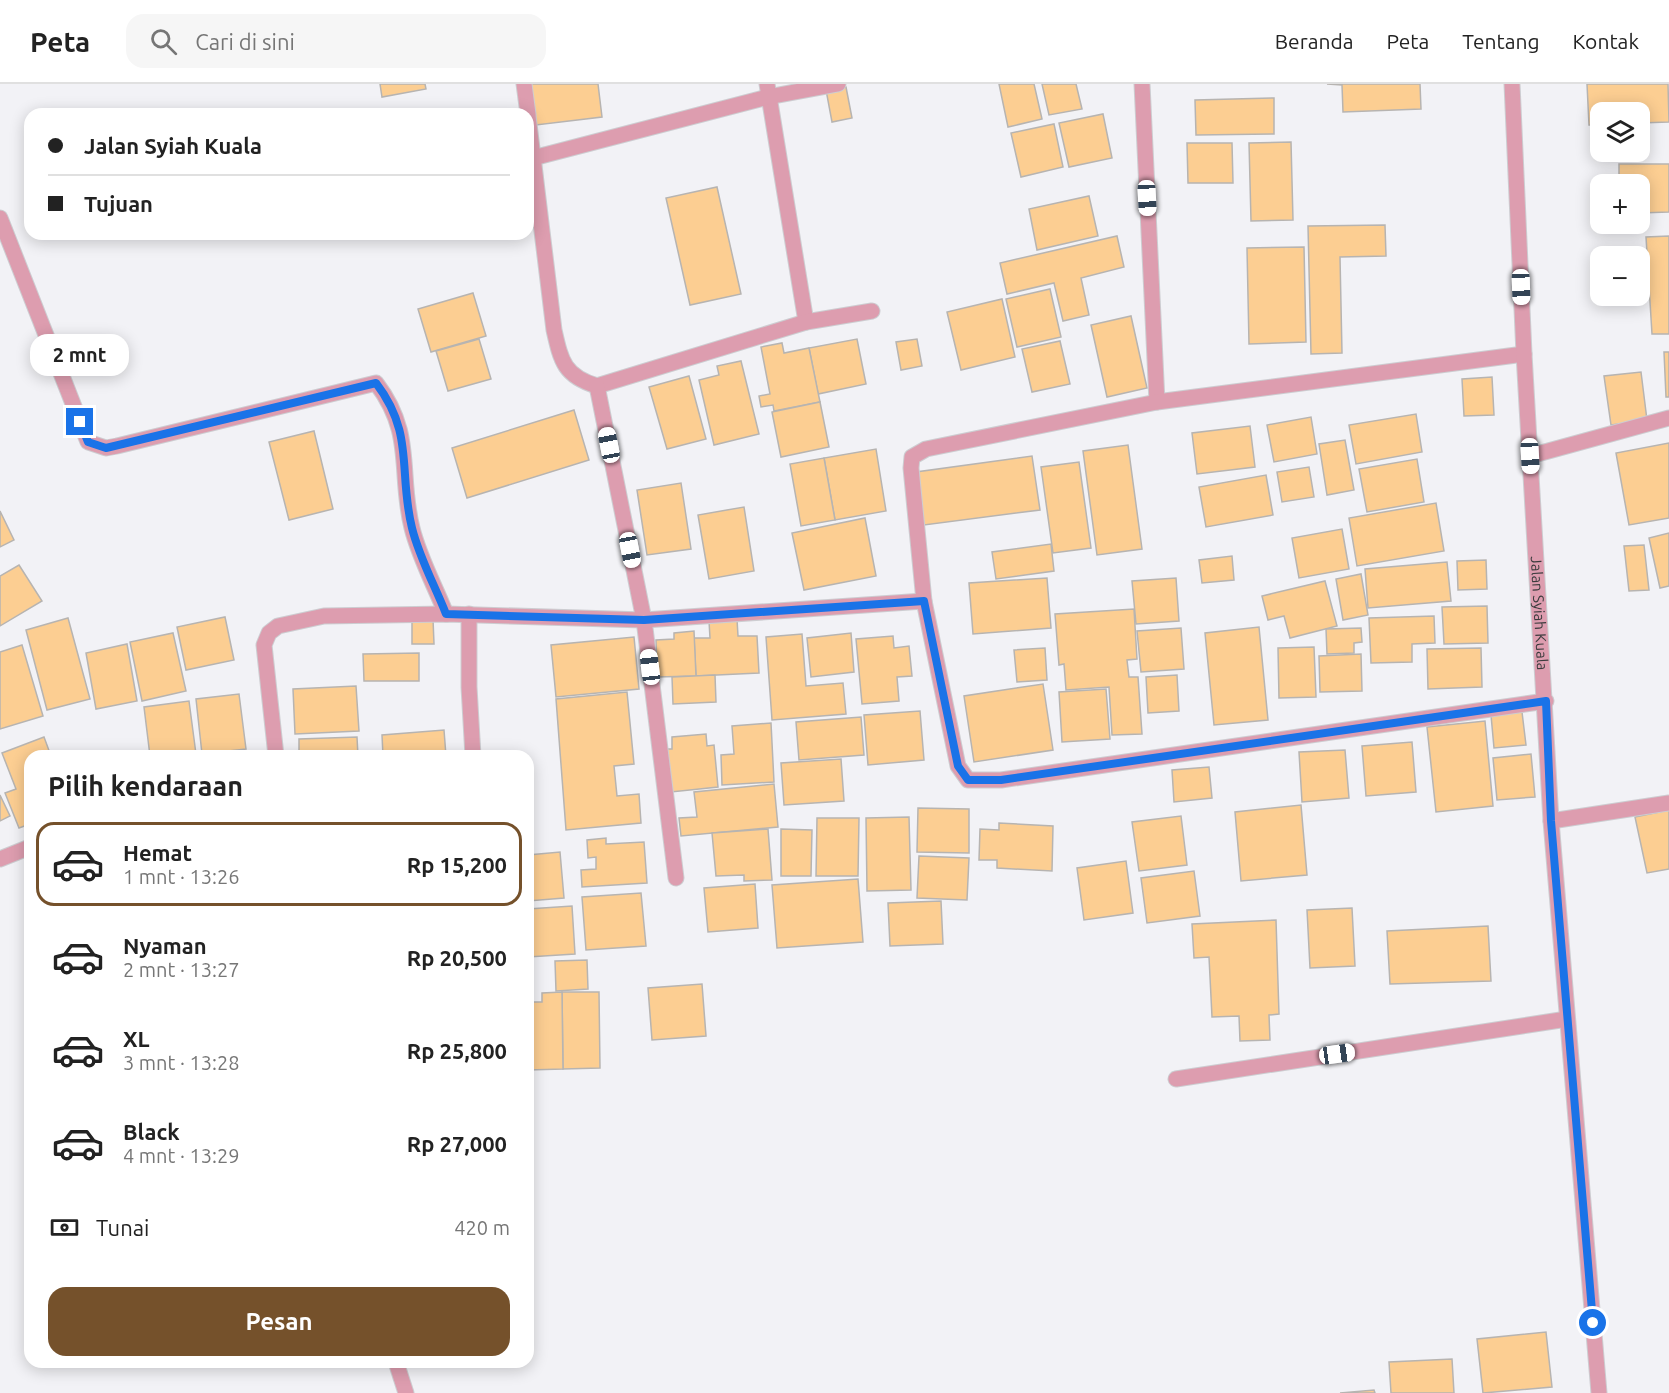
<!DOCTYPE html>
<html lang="id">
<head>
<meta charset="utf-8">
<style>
  body { margin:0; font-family:Ubuntu,sans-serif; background:#f6f6f6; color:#222; height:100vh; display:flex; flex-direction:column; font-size:22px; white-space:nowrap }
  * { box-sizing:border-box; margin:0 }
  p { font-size:20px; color:#767676 }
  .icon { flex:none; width:33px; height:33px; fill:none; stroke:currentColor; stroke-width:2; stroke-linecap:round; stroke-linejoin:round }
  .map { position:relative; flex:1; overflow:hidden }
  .side { position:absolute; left:24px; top:666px; width:510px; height:618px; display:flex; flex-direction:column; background:#fff; border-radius:18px; box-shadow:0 3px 15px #0003 }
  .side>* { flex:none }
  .top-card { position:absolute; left:24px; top:24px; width:510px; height:132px; border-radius:18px; box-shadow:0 3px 15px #0003; display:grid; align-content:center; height:132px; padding:0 24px; background:#fff }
  .fabs { position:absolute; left:1590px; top:18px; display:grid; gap:12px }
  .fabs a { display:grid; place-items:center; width:60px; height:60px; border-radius:12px; background:#fff; box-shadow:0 3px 15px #0003; font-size:30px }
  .end { position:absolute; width:27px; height:27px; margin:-14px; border:8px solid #1a73e8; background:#fff; box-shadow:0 0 0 3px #fff }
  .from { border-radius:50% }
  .bubble { position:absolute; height:42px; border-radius:18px; background:#fff; box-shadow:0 3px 15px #0003; font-size:20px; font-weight:700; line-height:42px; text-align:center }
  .car { position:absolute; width:18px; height:36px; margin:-18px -9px; border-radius:8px; box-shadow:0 0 4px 2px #0007; background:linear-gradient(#fff 24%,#345 0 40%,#fff 0 76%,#345 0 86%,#fff 0) }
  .top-card b { display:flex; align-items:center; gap:21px; height:57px; font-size:22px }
  .top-card b+b { border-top:2px solid #e0e0e0 }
  .top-card i { width:15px; height:15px; background:#222 }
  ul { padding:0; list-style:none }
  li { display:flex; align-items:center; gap:18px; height:84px; margin:0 12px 9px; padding:0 12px; border:3px solid transparent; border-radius:18px }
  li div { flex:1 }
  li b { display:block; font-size:22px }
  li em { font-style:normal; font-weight:700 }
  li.active { border-color:#75512b }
  li>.icon { width:54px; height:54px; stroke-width:1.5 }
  h2 { padding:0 24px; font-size:27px; line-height:72px }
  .pay { display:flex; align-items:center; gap:15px; height:66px; padding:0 24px; font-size:22px }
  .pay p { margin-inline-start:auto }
  .primary-button { display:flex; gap:12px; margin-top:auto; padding:12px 24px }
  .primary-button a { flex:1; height:69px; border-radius:18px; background:#75512b; color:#fff; font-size:24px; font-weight:700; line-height:69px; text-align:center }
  header { display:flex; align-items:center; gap:36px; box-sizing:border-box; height:84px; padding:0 30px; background:#fff; border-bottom:2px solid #e0e0e0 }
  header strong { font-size:28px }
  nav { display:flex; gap:33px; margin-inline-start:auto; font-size:21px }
  .search { width:420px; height:54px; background:#f6f6f6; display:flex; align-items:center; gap:15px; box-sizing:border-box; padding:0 21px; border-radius:18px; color:#767676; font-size:22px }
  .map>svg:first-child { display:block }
  .building { fill:#fcce92; stroke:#b7b4b1; stroke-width:1.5 }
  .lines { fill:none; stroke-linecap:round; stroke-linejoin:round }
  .minor-casing { stroke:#cdcdd1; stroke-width:17 }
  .tertiary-casing { stroke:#cdcdd1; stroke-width:17 }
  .minor { stroke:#dd9daf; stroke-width:15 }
  .tertiary { stroke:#dd9daf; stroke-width:15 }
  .route { stroke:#1a73e8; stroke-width:8 }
  .labels { text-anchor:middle; stroke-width:4.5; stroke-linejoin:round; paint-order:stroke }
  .street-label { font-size:15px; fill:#3b3b3d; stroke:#fff }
</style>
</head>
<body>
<header>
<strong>Peta</strong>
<div class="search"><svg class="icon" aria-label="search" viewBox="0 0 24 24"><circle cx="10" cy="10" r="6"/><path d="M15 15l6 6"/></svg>Cari di sini</div>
<nav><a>Beranda</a><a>Peta</a><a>Tentang</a><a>Kontak</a></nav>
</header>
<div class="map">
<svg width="1669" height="1309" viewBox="0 0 1669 1309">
  <rect width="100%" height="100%" fill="#f2f2f6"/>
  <g class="building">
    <path d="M380,0H425L426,5L382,13Z"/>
    <path d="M531,0H598L602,33L536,41Z"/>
    <path d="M999,0H1034L1042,35L1008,43Z"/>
    <path d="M1042,0H1076L1082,25L1049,31Z"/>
    <path d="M1327,0H1420L1421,25L1343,28L1342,1Z"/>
    <path d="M1587,0H1668L1669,38L1640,39V28H1600V41H1589Z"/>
    <path d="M846,3L852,34L832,38L826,6Z"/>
    <path d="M1274,14V50L1196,51L1195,16Z"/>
    <path d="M1103,30L1112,74L1069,83L1059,39Z"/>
    <path d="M1054,40L1063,83L1021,93L1011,49Z"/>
    <path d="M1291,58L1293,136L1251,137L1249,59Z"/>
    <path d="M1187,59H1232L1233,99H1188Z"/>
    <path d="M1619,80H1669V128L1640,129V100H1619Z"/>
    <path d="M717,103L741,210L690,221L666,114Z"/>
    <path d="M1089,112L1098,152L1037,166L1029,125Z"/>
    <path d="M1385,141L1386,172L1340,173L1342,269L1311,270L1308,142Z"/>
    <path d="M1117,152L1124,183L1081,194L1089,231L1063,237L1054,199L1007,210L1000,179Z"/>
    <path d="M1669,152V250H1652L1646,153Z"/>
    <path d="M1304,163L1306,258L1249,260L1247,164Z"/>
    <path d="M1050,205L1061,253L1017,263L1006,215Z"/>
    <path d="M473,209L486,252L431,268L418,225Z"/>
    <path d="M1002,215L1015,273L961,286L947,228Z"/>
    <path d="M1131,232L1147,304L1107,313L1091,241Z"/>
    <path d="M479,255L491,295L448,307L436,267Z"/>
    <path d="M857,255L866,300L818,310L809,264Z"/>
    <path d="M917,255L922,282L901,286L896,258Z"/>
    <path d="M1060,257L1070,300L1032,308L1022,265Z"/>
    <path d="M782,259L784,269L809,264L820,318L774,327L773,321L761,323L759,312L770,310L761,263Z"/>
    <path d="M1664,268H1669V313H1666Z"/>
    <path d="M741,277L759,350L714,361L699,296L719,291L717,282Z"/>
    <path d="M1641,288L1647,336L1611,341L1604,292Z"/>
    <path d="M689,292L706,355L667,365L649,303Z"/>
    <path d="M1492,293L1494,331L1464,332L1462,295Z"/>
    <path d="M820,318L829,363L781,373L772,328Z"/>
    <path d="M574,326L589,376L467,414L452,364Z"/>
    <path d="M1416,330L1422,368L1356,380L1349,341Z"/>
    <path d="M1311,333L1317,370L1274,378L1267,341Z"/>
    <path d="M1250,342L1255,383L1197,390L1192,349Z"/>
    <path d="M314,347L333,425L289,436L269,358Z"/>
    <path d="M1345,356L1354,406L1327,411L1319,360Z"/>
    <path d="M1669,359V434L1629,441L1616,369Z"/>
    <path d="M1128,361L1142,465L1097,471L1083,367Z"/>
    <path d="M876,365L886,427L835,436L824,374Z"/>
    <path d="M1032,372L1040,426L924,441L916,388Z"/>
    <path d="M824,374L835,436L801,442L790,380Z"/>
    <path d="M1417,375L1424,418L1367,428L1359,385Z"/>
    <path d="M1079,378L1091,464L1053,469L1041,383Z"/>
    <path d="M1309,383L1314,413L1282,418L1277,388Z"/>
    <path d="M1266,391L1273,431L1206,443L1199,403Z"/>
    <path d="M681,399L691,465L647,471L637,406Z"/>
    <path d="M1436,419L1444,467L1357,482L1349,434Z"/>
    <path d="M744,423L754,487L709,495L698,431Z"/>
    <path d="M0,427L14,456L0,463Z"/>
    <path d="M865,434L876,492L804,506L792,449Z"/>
    <path d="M1342,445L1349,485L1299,494L1292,454Z"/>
    <path d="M1669,449V502L1660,504L1649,454Z"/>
    <path d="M1051,460L1054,487L996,495L992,468Z"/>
    <path d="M1644,461L1649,506L1629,507L1624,462Z"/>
    <path d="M1232,472L1234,496L1202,499L1199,476Z"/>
    <path d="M1486,476L1487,505L1458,506L1457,477Z"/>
    <path d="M1447,478L1451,517L1368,524L1365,485Z"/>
    <path d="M19,481L42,517L0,542V492Z"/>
    <path d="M1361,490L1368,531L1343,536L1336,495Z"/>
    <path d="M1047,494L1051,544L973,550L969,499Z"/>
    <path d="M1176,494L1179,537L1136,540L1132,497Z"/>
    <path d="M1325,497L1337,542L1290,554L1284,532L1268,536L1262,512Z"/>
    <path d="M1487,522L1488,559L1444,560L1442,523Z"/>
    <path d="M1134,525L1137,575L1127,576L1129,593H1138L1142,650L1112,651L1109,603L1066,606L1064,580L1059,581L1055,530Z"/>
    <path d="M1434,532L1435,559L1412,560V578L1371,579L1369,534Z"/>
    <path d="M225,533L234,576L186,586L177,543Z"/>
    <path d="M68,534L90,615L47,626L26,546Z"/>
    <path d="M433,535L434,560H412V536Z"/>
    <path d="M737,535L738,552H757L759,589L696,592L694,554H710L709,537Z"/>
    <path d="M1259,543L1268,636L1214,641L1205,549Z"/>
    <path d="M1181,544L1184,585L1141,588L1137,547Z"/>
    <path d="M1361,544L1362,558L1354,559V569L1327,570L1326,545Z"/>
    <path d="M694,547L696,592L657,593L656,556L674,555V549Z"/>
    <path d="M173,549L186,607L142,617L130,558Z"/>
    <path d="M851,549L854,588L811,593L807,554Z"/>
    <path d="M802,550L806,602L843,599L846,630L772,636L766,553Z"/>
    <path d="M893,552L894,564L909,562L912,592L897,593L899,617L862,620L856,555Z"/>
    <path d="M634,553L639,605L556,613L551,561Z"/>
    <path d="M127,560L137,617L96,625L86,569Z"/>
    <path d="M22,561L43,632L0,645V568Z"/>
    <path d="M1314,563L1316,613L1279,614L1278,564Z"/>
    <path d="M1045,564L1047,596L1017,598L1014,566Z"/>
    <path d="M1481,564L1482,603L1428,605L1427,565Z"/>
    <path d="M419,569V597H364L363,570Z"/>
    <path d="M1361,570L1362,607L1320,608L1319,572Z"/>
    <path d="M715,591L716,618L673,620L672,593Z"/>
    <path d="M1177,591L1179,627L1148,629L1146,593Z"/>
    <path d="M1043,600L1053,666L974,678L964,612Z"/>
    <path d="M356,602L359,647L295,650L293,605Z"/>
    <path d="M1106,605L1110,655L1062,658L1059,608Z"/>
    <path d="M627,608L634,680L614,682L617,712L639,710L641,739L566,746L556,615Z"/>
    <path d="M239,610L246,665L202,670L196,615Z"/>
    <path d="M189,617L196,670L150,672L144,623Z"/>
    <path d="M920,627L924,676L868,681L864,631Z"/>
    <path d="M1522,628L1526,661L1494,664L1491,631Z"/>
    <path d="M861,633L864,671L799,676L796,638Z"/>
    <path d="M1485,637L1493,722L1436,728L1427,643Z"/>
    <path d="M771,639L774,698L722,701L721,671L734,670L732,642Z"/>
    <path d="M444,646L446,672H383L382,651Z"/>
    <path d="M706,650L707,662L714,661L718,703L671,708L667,665H672V653Z"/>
    <path d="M44,653L51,672H30V740L19,744L5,709L16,705L2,669Z"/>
    <path d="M357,653L358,672H299V655Z"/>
    <path d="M1412,658L1416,708L1366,712L1362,662Z"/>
    <path d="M1345,666L1349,714L1302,718L1299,668Z"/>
    <path d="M1531,670L1535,713L1497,716L1493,674Z"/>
    <path d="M841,675L844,717L784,721L781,679Z"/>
    <path d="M1209,683L1212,714L1174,718L1172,686Z"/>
    <path d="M774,700L778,743L681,752L679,734L697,733L694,708Z"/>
    <path d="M0,711L10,732L0,737Z"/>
    <path d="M1301,721L1307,791L1241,797L1235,728Z"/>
    <path d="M918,724L969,725V769L917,768Z"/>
    <path d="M1669,726V785L1647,789L1635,733Z"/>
    <path d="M1181,732L1187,781L1139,787L1132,738Z"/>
    <path d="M909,733L911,806L867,807L866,734Z"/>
    <path d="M817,734H859L858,792H816Z"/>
    <path d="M999,739L1053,742L1052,787L997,784V776H979L980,745L999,746Z"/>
    <path d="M768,745L772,796L744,797V791L716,792L712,749Z"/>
    <path d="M781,745L812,746L811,792H781Z"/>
    <path d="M606,754V760L644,758L647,799L582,803L581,786L596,785V773L588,774L587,756Z"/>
    <path d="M560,768L564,814L528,817V771Z"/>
    <path d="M919,772L969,774L967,816L917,814Z"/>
    <path d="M1126,777L1133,829L1084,836L1077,784Z"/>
    <path d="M1194,787L1200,832L1147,839L1141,794Z"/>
    <path d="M858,795L863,858L777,864L772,801Z"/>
    <path d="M755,800L758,844L708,848L704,804Z"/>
    <path d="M641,809L646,862L586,866L582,813Z"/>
    <path d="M941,817L943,860L890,862L888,819Z"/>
    <path d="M572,822L575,870L528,873V825Z"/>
    <path d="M1352,824L1355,882L1310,884L1307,826Z"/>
    <path d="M1276,836L1279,930L1269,931L1270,956L1240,957L1239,932L1212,933L1209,873L1194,874L1192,840Z"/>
    <path d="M1488,842L1491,897L1390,900L1387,847Z"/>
    <path d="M587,876L588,905L556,907L555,877Z"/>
    <path d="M702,900L706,952L652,956L648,904Z"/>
    <path d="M562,908H599L600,984L563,985Z"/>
    <path d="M562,908L563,985L528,986V918H542V909Z"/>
    <path d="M1546,1248L1552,1303L1483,1309L1477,1255Z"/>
    <path d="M1452,1275L1454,1309H1391L1389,1278Z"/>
    <path d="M1374,1306L1375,1309H1340Z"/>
  </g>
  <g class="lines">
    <defs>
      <g id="minor">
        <path d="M524,0L528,30"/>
        <path d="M767,0L806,238"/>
        <path d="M1142,0L1157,318"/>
        <path d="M528,32L554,246C561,277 564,292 597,302L806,238L872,227"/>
        <path d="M533,74L768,13L838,0"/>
        <path d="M0,134L88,358L106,364L117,362L376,299C415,350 398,388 412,444C419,473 435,502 446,530"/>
        <path d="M1524,270L1157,318L926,365L912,373L911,384L924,517L958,682L968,696H1001L1546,617"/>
        <path d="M597,302L644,536L676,794"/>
        <path d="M1530,372L1669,334"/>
        <path d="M469,530V603L473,672"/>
        <path d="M276,672L264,561L269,549L278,542L324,532L446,530L644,536L924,517"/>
        <path d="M1551,737L1669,719"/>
        <path d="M0,775L30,763"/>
        <path d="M1176,995L1567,935"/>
        <path d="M396,1278L406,1309"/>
      </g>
      <g id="tertiary">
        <path id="s1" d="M1512,0L1524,270L1551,737L1599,1309"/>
      </g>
    </defs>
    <use href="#minor" class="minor-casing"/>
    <use href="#tertiary" class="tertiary-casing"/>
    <use href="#minor" class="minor"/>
    <use href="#tertiary" class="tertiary"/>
  </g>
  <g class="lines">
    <path class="route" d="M80,338L88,358L106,364L376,299C415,350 398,388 412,444C419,473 435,502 446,530L644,536L924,517L958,682L968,696H1001L1546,617L1551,737L1593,1239"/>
  </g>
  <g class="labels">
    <g class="street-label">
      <text dy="5" stroke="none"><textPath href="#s1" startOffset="530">Jalan Syiah Kuala</textPath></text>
    </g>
  </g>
</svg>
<div class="fabs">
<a><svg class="icon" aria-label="layers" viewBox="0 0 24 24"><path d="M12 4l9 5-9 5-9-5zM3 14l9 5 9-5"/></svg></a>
<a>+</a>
<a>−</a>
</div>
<i class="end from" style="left:1593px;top:1239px"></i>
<i class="end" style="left:80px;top:338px"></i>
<div class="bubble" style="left:30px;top:250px;width:99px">2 mnt</div>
<i class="car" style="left:1147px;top:114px;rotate:177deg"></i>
<i class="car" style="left:1521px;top:203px;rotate:178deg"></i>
<i class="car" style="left:609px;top:361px;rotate:349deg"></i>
<i class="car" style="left:1530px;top:372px;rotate:177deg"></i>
<i class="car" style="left:630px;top:466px;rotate:169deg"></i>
<i class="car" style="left:650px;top:583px;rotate:353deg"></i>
<i class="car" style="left:1337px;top:970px;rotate:82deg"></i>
<div class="top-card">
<b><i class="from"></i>Jalan Syiah Kuala</b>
<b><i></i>Tujuan</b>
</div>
<section class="side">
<h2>Pilih kendaraan</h2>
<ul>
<li class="active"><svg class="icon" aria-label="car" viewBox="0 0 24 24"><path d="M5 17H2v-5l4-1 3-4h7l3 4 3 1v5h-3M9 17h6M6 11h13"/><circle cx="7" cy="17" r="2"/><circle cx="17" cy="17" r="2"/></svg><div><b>Hemat</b><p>1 mnt · 13:26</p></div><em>Rp 15,200</em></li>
<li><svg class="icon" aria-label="car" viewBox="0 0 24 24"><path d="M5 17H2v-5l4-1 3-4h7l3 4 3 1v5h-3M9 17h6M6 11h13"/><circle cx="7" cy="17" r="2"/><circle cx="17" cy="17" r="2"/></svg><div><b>Nyaman</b><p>2 mnt · 13:27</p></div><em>Rp 20,500</em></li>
<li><svg class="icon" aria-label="car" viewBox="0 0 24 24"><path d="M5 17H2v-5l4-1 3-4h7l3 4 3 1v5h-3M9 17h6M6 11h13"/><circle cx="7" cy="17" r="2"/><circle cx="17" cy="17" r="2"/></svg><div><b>XL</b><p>3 mnt · 13:28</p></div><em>Rp 25,800</em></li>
<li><svg class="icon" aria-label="car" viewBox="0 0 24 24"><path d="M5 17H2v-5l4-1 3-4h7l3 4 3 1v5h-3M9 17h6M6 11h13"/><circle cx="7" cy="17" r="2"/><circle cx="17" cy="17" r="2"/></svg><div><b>Black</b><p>4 mnt · 13:29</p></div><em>Rp 27,000</em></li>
</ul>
<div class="pay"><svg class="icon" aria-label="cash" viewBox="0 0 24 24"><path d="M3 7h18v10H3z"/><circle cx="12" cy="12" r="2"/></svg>Tunai<p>420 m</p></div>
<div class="primary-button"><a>Pesan</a></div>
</section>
</div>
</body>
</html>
